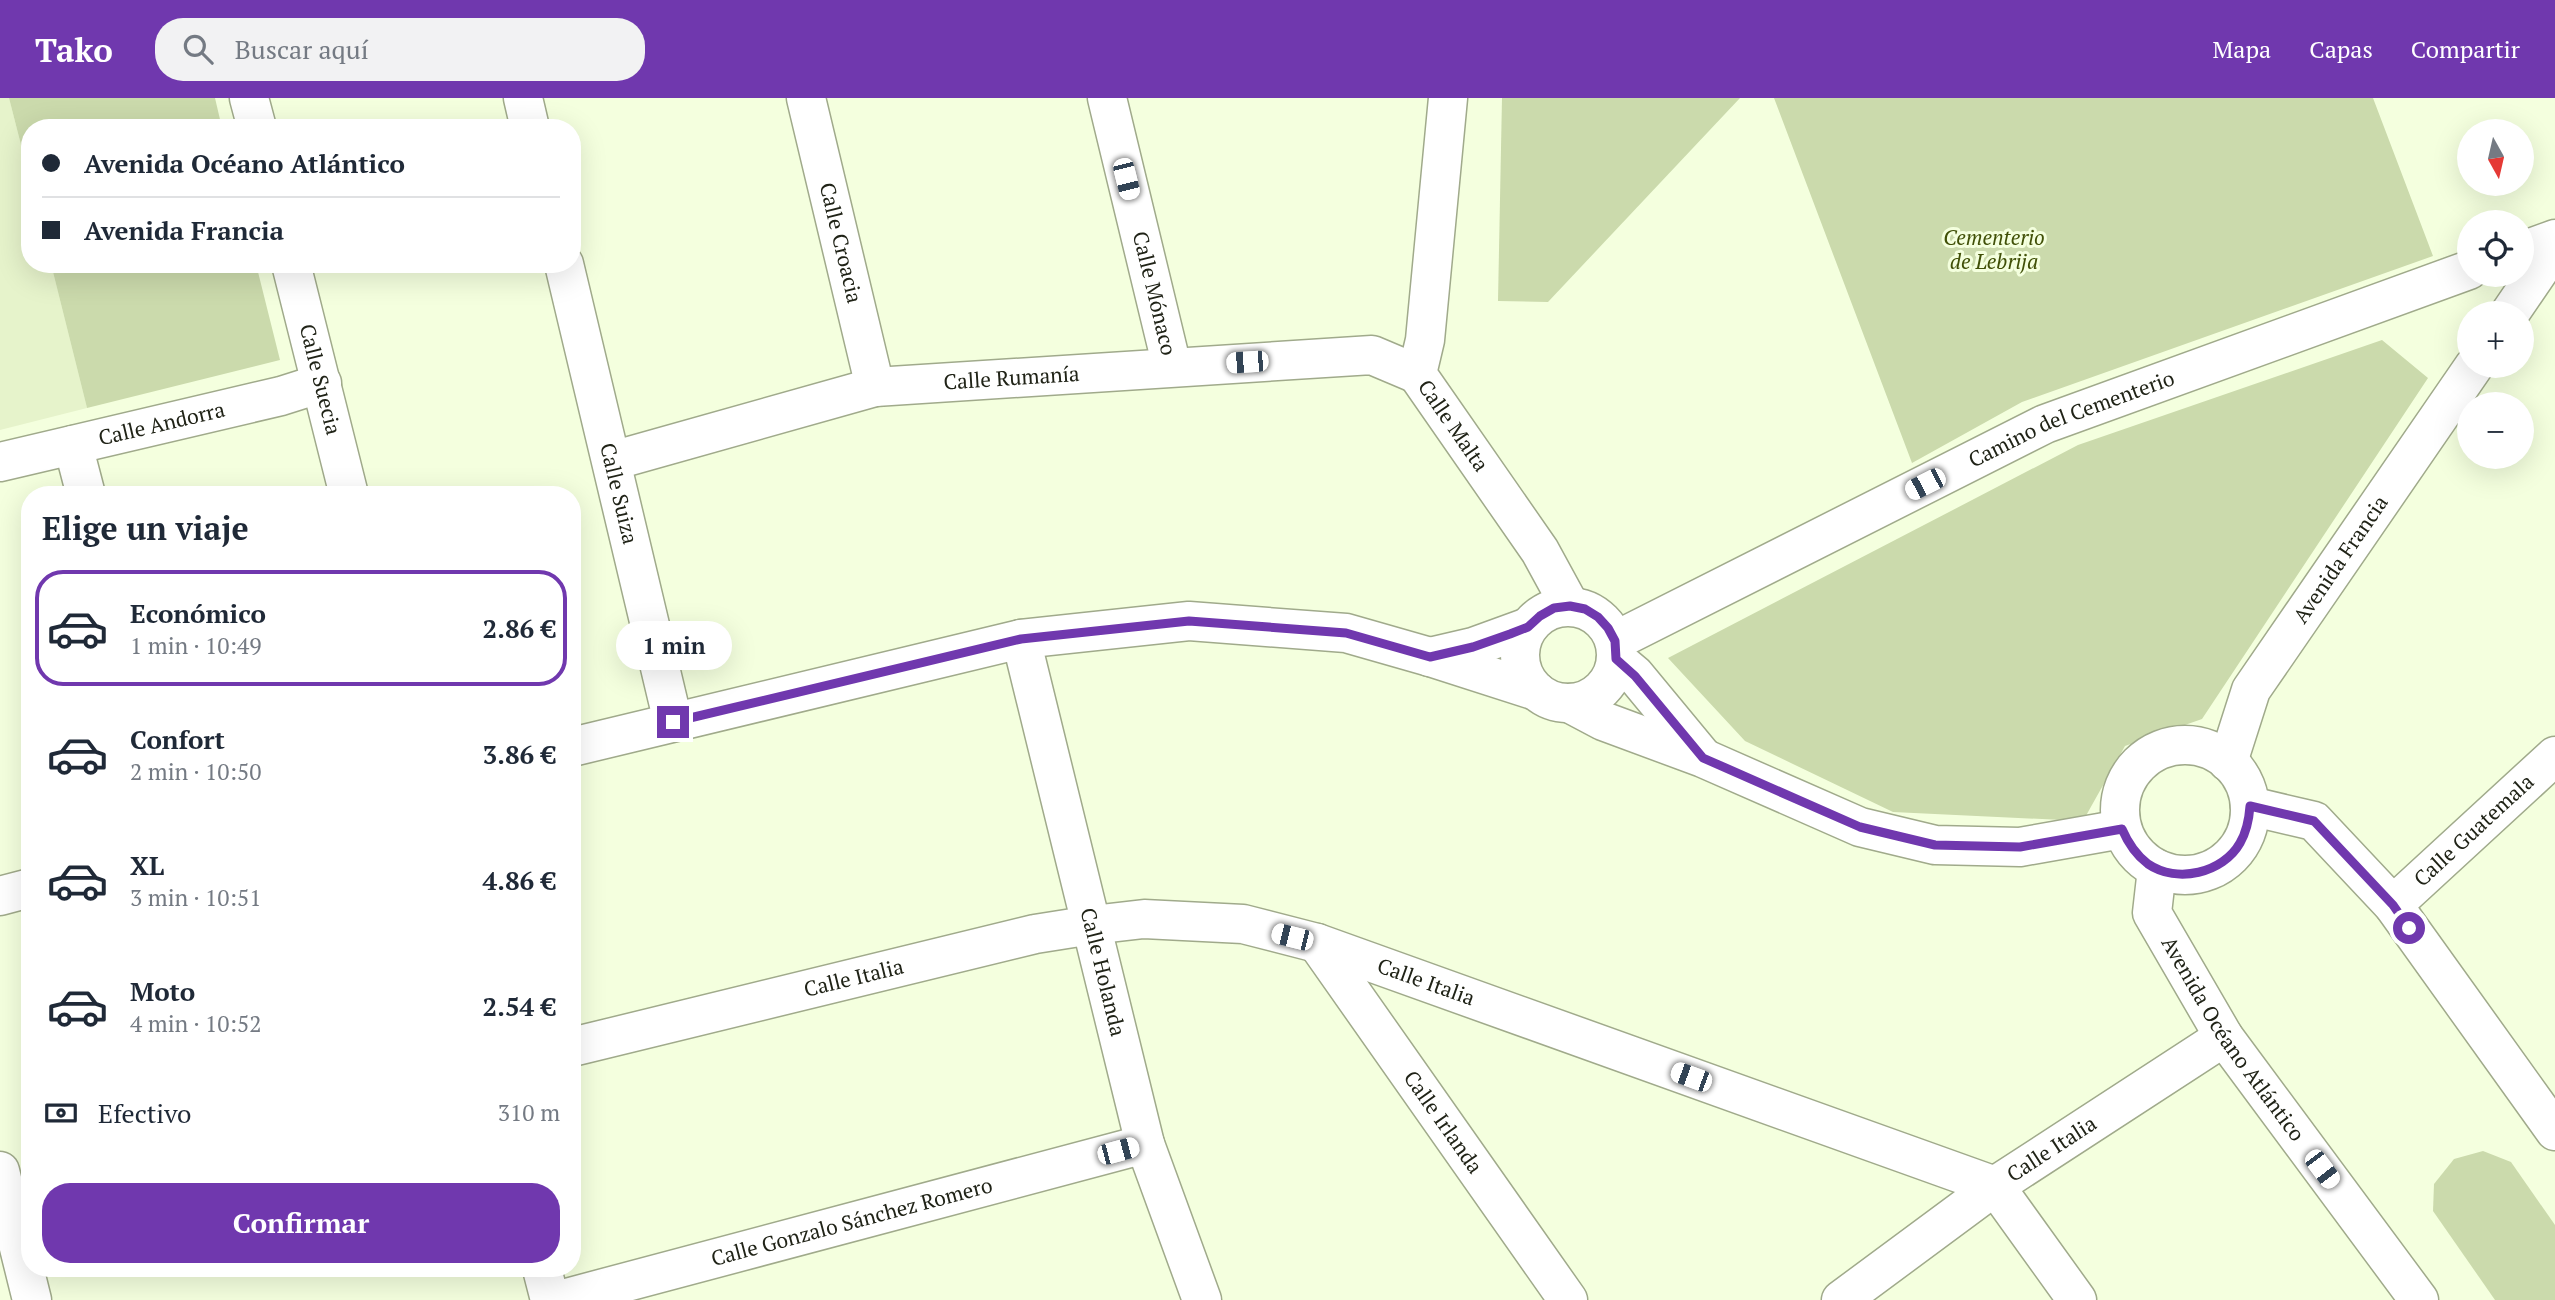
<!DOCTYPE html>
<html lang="es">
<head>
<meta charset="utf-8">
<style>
  body { margin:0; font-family:"PT Serif",serif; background:#f2f2f3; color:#1f2937; height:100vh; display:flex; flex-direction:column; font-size:26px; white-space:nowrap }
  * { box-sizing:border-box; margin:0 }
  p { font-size:23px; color:#747a83 }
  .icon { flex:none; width:38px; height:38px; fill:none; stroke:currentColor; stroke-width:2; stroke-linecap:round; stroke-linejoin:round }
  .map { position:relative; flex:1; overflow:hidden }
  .details { position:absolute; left:21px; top:388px; width:560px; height:791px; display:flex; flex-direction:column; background:#fff; border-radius:28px; box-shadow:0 7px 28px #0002 }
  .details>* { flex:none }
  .guide { position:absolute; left:21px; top:21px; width:560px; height:154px; border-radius:28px; box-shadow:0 7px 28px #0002; display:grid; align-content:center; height:154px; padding:0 21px; background:#fff }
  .needle { width:46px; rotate:172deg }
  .tools { position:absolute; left:2457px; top:21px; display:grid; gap:14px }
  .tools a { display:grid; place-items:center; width:77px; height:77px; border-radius:50%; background:#fff; box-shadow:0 7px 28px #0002; font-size:35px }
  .end { position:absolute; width:32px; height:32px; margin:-16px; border:9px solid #7038ae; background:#fff; box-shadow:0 0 0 4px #fff }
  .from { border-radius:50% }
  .bubble { position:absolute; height:49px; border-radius:24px; background:#fff; box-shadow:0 7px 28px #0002; font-size:23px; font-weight:700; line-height:49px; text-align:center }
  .car { position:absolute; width:21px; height:42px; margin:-21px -10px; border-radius:9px; box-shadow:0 0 5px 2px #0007; background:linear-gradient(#fff 24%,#345 0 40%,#fff 0 76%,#345 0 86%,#fff 0) }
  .guide b { display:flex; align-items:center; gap:24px; height:66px; font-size:26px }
  .guide b+b { border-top:2px solid #e0e1e3 }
  .guide i { width:18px; height:18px; background:#1f2937 }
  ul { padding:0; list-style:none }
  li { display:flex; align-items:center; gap:21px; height:116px; margin:0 14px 10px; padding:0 7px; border:4px solid transparent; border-radius:28px }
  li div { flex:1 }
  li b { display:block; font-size:26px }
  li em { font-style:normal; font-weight:700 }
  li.selected { border-color:#7038ae }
  li>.icon { width:63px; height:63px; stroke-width:1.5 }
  h2 { padding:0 21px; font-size:32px; line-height:84px }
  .pay { display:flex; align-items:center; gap:18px; height:77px; padding:0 21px; font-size:26px }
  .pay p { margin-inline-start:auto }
  .button { display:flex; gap:14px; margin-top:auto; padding:14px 21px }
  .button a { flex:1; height:80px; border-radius:28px; background:#7038ae; color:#fff; font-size:28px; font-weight:700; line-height:80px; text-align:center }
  header { display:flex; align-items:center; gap:42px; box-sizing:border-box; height:98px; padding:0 35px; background:#7038ae; color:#fff }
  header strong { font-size:33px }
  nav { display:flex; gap:38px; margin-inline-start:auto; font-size:24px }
  .search { width:490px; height:63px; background:#f2f2f3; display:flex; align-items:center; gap:18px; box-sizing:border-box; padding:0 24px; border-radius:28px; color:#747a83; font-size:26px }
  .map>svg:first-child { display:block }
  .built { fill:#e6f3cb }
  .green { fill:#cbdaac }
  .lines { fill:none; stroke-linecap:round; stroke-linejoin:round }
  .street-casing { stroke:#a0aa8b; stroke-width:41 }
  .secondary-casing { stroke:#a0aa8b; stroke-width:41 }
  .street { stroke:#fff; stroke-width:38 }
  .secondary { stroke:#fff; stroke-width:38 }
  .route { stroke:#7038ae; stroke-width:9 }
  .labels { text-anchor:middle; stroke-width:6; stroke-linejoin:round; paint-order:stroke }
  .park-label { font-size:21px; font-style:italic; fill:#405007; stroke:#f4ffde }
  .street-label { font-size:21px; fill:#202317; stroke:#f4ffde }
</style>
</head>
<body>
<header>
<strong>Tako</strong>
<div class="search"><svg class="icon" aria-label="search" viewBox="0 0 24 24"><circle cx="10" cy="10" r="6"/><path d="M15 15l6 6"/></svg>Buscar aquí</div>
<nav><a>Mapa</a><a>Capas</a><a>Compartir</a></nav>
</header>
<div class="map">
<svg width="2555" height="1202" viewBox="0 0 2555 1202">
  <rect width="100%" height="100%" fill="#f4ffde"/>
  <path class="built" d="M0,0H9L30,82V166H51L87,310L0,332Z"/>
  <g class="green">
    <path d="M9,0H215L222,30H30V82Z"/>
    <path d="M1502,0H1740L1548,204L1498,203Z"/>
    <path d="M1774,0H2373L2433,158L2022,304L1912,365Z"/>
    <path d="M51,166H256L280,262L87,310Z"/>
    <path d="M2382,242L2428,280L2202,621L2125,648L2083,723L1893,714L1745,643L1668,560L2078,347Z"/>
    <path d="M2483,1053L2511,1064L2555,1127V1202H2495L2433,1113L2434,1086L2454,1061Z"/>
  </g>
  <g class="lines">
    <defs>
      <g id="street">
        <path d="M249,0L257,30"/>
        <path d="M523,0L530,30"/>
        <path id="s1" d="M806,0L875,289"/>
        <path id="s2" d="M1107,0L1172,269"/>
        <path id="s3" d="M1448,0L1425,242L1417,276L1540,453L1570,508"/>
        <path d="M2522,153L2555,141"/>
        <path id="s4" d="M291,166L349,397"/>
        <path id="s5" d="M564,166L673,624"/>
        <path d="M73,347L86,397"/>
        <path id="s6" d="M612,363L875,289L1372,257L1417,276"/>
        <path id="s7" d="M0,364L281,298L322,285"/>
        <path id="s8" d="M1021,541L1145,1046L1202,1202"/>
        <path id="s9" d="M1615,543L2045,326L2469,172"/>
        <path id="s10" d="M2393,807L2555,658"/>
        <path id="s11" d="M1317,845L1568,1202"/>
        <path id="s12" d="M572,949L1035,836L1092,827L1144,821L1243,826L1317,845L1995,1088L2224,939"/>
        <path d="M0,1073L32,1202"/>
        <path d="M542,1171L550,1202"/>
        <path id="s13" d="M559,1202L1145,1046"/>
        <path d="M1841,1202L1995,1088L2077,1202"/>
      </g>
      <g id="secondary">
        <path d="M2510,215L2555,149"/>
        <circle cx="1568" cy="557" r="48"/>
        <path d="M1430,559L1473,549L1528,529"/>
        <path d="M1616,561L1635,577L1702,658"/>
        <path d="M1569,605L1603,623L1703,660L1860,729L1935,747L2020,749L2122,731"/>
        <circle cx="2185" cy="712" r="65"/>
        <path d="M572,649L1021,541L1189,523L1346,535L1430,559L1536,593"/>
        <path id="s14" d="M2228,664L2251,592L2474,268"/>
        <path d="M2250,708L2314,723L2393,807L2555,1033"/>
        <path id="s15" d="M2157,771L2152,815L2224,939L2419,1202"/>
        <path d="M0,798L30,790"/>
      </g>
    </defs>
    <use href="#street" class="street-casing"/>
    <use href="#secondary" class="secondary-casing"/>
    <use href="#street" class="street"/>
    <use href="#secondary" class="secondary"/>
  </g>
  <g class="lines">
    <path class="route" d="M673,624L1021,541L1189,523L1346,535L1430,559L1473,549L1510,536L1528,529L1540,518L1554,510L1570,508L1585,511L1598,519L1608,530L1615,543L1616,561L1635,578L1703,660L1860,729L1935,747L2020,749L2122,731C2128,745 2136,757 2148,766C2177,786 2223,775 2240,745C2247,733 2249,722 2250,708L2314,723L2393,807L2409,830"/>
  </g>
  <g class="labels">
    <g class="park-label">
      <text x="1994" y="147">Cementerio<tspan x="1994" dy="24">de Lebrija</tspan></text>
    </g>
    <g class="street-label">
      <text dy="7" stroke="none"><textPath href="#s1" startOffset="149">Calle Croacia</textPath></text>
      <text dy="7" stroke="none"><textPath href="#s2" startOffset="201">Calle Mónaco</textPath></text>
      <text dy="7" stroke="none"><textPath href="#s6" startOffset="410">Calle Rumanía</textPath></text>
      <text dy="7" stroke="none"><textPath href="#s4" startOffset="119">Calle Suecia</textPath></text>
      <text dy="7" stroke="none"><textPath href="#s9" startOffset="508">Camino del Cementerio</textPath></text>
      <text dy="7" stroke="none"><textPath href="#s7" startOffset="166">Calle Andorra</textPath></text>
      <text dy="7" stroke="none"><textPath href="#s3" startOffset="341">Calle Malta</textPath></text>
      <text dy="7" stroke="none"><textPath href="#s5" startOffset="236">Calle Suiza</textPath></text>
      <text dy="7" stroke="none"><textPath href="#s14" startOffset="234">Avenida Francia</textPath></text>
      <text dy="7" stroke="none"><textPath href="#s10" startOffset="110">Calle Guatemala</textPath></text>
      <text dy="7" stroke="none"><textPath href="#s8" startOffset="343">Calle Holanda</textPath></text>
      <text dy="7" stroke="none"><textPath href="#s12" startOffset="290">Calle Italia</textPath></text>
      <text dy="7" stroke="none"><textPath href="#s12" startOffset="878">Calle Italia</textPath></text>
      <text dy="7" stroke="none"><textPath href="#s15" startOffset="194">Avenida Océano Atlántico</textPath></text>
      <text dy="7" stroke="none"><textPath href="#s11" startOffset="219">Calle Irlanda</textPath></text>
      <text dy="7" stroke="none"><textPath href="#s12" startOffset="1550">Calle Italia</textPath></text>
      <text dy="7" stroke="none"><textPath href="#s13" startOffset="303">Calle Gonzalo Sánchez Romero</textPath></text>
    </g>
  </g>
</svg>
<div class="tools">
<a><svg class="needle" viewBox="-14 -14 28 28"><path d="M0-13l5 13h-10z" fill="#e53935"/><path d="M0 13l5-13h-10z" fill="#747a83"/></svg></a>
<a><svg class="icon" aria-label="locate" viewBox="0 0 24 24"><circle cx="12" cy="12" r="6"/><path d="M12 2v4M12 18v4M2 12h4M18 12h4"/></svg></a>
<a>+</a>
<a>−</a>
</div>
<i class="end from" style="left:2409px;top:830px"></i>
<i class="end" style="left:673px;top:624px"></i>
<div class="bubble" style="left:616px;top:523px;width:116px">1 min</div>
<i class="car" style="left:1126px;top:81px;rotate:166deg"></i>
<i class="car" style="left:1247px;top:264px;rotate:266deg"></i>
<i class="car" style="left:1925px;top:386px;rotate:243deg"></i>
<i class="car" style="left:1292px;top:839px;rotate:284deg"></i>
<i class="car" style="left:1691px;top:979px;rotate:290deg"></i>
<i class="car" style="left:1118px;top:1053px;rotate:75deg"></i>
<i class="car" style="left:2322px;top:1071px;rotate:143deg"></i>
<div class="guide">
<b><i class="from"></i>Avenida Océano Atlántico</b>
<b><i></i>Avenida Francia</b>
</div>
<section class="details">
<h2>Elige un viaje</h2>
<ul>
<li class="selected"><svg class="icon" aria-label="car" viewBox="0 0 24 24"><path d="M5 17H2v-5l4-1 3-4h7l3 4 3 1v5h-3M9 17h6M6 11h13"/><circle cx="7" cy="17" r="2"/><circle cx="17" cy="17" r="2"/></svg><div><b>Económico</b><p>1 min · 10:49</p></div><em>2.86 €</em></li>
<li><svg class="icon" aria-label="car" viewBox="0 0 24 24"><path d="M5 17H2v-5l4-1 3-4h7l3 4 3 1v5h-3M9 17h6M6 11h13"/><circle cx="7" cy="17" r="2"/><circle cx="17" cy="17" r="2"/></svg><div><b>Confort</b><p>2 min · 10:50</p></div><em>3.86 €</em></li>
<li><svg class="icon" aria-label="car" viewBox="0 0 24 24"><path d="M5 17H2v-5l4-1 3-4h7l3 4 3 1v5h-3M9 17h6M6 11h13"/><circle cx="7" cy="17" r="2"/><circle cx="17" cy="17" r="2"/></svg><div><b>XL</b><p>3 min · 10:51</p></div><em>4.86 €</em></li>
<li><svg class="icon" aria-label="car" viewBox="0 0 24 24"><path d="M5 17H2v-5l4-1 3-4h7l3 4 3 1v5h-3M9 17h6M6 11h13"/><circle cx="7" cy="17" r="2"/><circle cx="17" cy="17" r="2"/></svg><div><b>Moto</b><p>4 min · 10:52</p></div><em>2.54 €</em></li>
</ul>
<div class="pay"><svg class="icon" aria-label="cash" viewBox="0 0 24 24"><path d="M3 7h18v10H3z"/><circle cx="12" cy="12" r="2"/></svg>Efectivo<p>310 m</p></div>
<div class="button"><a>Confirmar</a></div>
</section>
</div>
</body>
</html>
